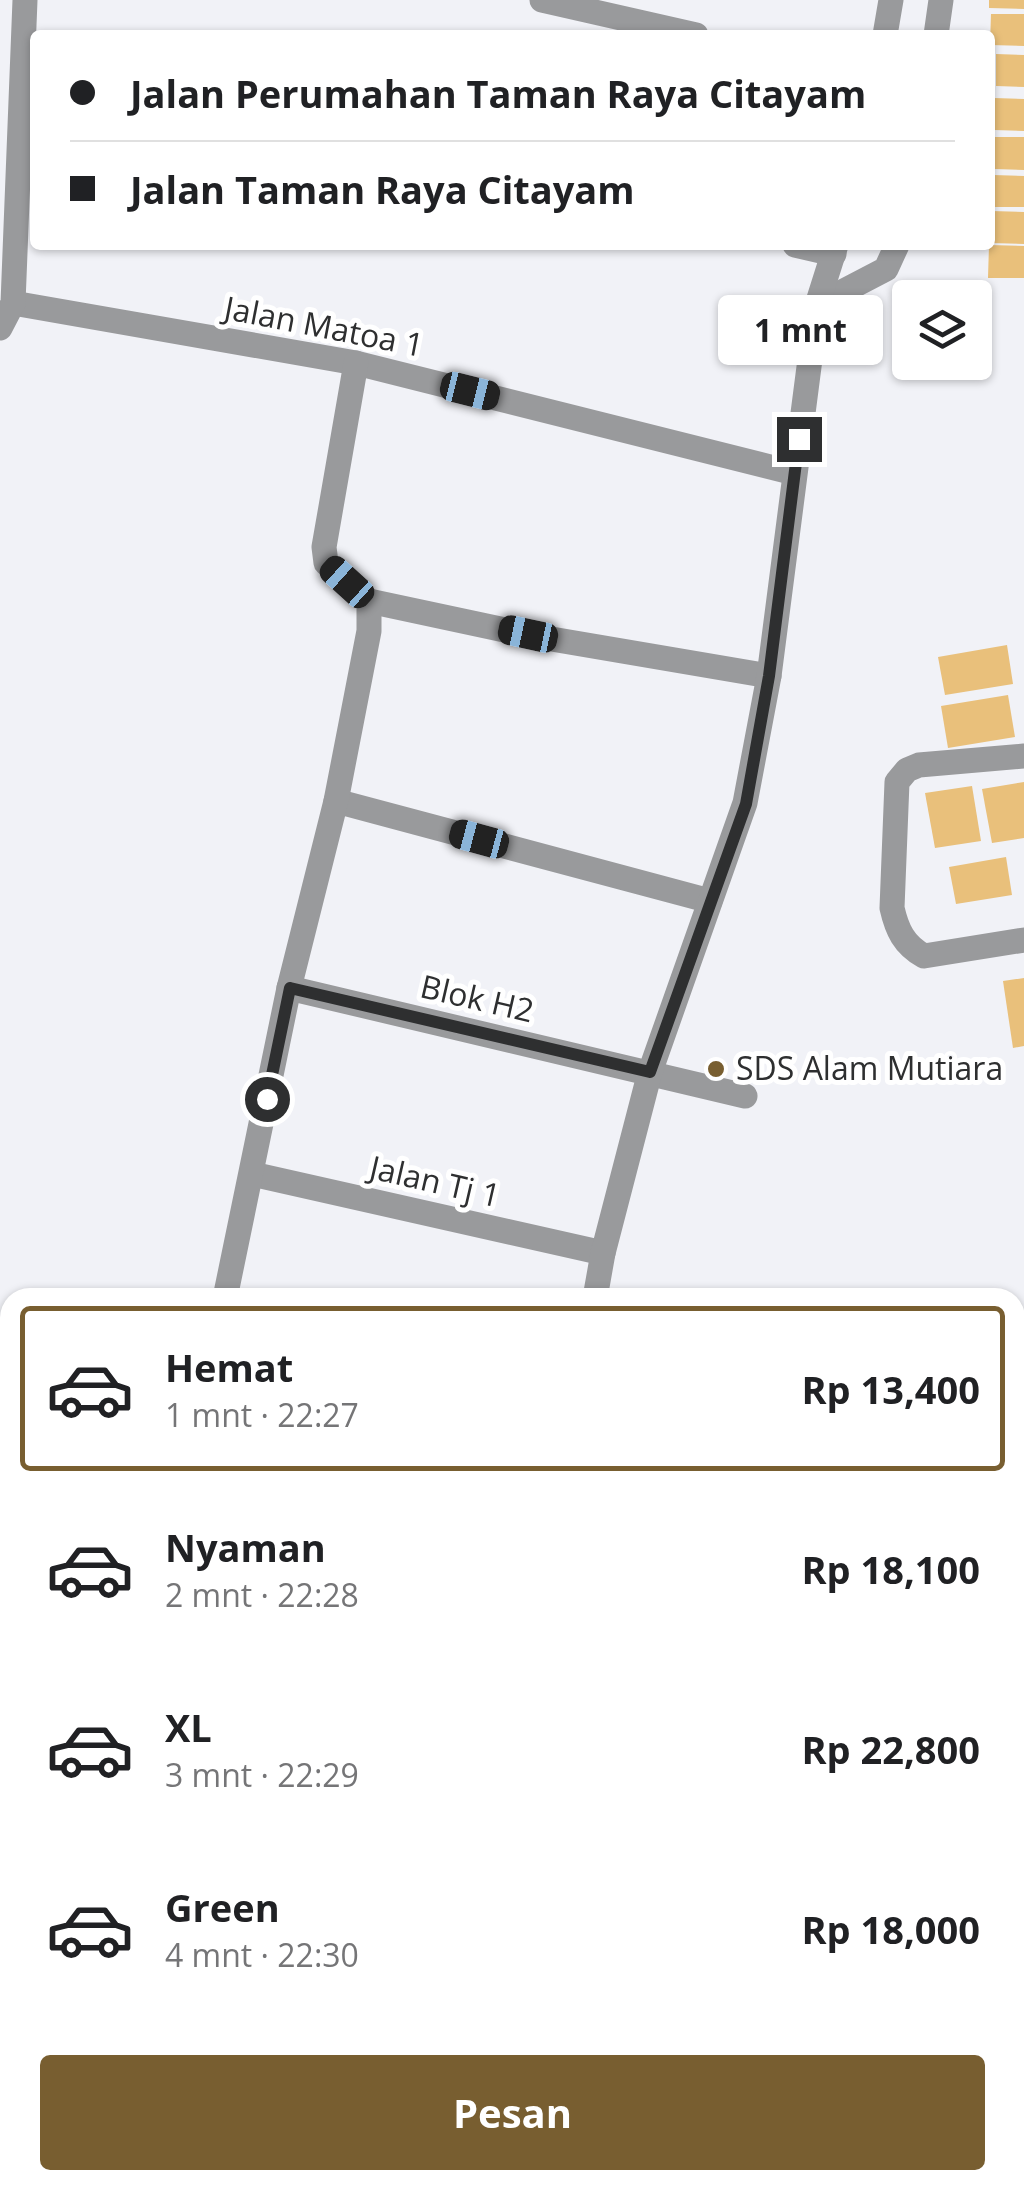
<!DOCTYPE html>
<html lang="id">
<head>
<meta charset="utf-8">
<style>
  body { margin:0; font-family:"Open Sans",sans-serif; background:#f6f6f6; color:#202124; height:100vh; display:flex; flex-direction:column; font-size:38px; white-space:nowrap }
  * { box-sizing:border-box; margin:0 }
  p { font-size:32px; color:#757577 }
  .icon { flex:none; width:55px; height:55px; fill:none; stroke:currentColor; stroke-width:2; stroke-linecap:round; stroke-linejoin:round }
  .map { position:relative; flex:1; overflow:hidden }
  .drawer { position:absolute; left:0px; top:1288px; width:1025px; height:902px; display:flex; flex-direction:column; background:#fff; border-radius:30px 30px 0 0; box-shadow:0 2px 8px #0004 }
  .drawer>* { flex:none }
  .top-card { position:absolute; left:30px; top:30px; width:965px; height:220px; border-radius:10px; box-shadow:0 2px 8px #0004; display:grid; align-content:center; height:220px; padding:0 40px; background:#fff }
  .buttons { position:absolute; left:892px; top:280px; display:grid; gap:20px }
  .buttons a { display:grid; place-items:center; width:100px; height:100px; border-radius:10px; background:#fff; box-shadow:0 2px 8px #0004; font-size:50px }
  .end { position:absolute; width:45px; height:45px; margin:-22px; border:12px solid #2e2f30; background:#fff; box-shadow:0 0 0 5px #fff }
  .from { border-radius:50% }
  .bubble { position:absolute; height:70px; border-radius:10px; background:#fff; box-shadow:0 2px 8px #0004; font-size:32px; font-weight:700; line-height:70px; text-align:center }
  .car { position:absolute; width:30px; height:60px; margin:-30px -15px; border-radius:12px; box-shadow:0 0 8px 2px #0007; background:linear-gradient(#222 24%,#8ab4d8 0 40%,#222 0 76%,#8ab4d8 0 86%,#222 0) }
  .top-card b { display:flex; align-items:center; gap:35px; height:95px; font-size:38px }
  .top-card b+b { border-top:2px solid #e0e0e0 }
  .top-card i { width:25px; height:25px; background:#202124 }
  ul { padding:18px 0 0; list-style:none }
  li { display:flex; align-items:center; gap:30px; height:165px; margin:0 20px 15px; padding:0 20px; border:5px solid transparent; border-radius:10px }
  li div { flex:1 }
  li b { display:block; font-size:38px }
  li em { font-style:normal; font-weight:700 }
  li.selected { border-color:#785e30 }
  li>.icon { width:90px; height:90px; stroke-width:1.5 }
  .action { display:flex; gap:20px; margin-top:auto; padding:20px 40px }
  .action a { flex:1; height:115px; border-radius:10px; background:#785e30; color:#fff; font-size:40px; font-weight:700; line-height:115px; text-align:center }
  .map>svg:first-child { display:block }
  .building { fill:#e9c07b }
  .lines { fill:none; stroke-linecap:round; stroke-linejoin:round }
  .minor { stroke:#999a9c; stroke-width:25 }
  .route { stroke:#2e2f30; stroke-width:12 }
  .poi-dot { fill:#785e30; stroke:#fff; stroke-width:4 }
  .labels { text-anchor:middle; stroke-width:10; stroke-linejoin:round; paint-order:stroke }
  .street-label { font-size:32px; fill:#2e2f30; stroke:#fff }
  .poi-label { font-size:32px; fill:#2e2f30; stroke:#fff; text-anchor:start }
</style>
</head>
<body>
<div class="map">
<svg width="1024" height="2189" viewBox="0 0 1024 2189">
  <rect width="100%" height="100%" fill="#f1f2f7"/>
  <g class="building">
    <path d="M989,0H1024V9L989,8Z"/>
    <path d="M991,14H1024V46L990,45Z"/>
    <path d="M996,54L1024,55V87L996,86Z"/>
    <path d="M994,98L1024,99V131L994,130Z"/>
    <path d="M995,137H1024V170L994,169Z"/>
    <path d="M993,175L1024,176V207H992Z"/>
    <path d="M991,211L1024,212V244L990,243Z"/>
    <path d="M989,245L1024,246V278H988Z"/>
    <path d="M1007,645L1013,684L945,695L938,657Z"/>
    <path d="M1008,695L1015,737L948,748L941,706Z"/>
    <path d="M1024,782V838L992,843L982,789Z"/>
    <path d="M972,786L981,841L935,848L925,793Z"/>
    <path d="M1006,857L1012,895L956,904L949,867Z"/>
    <path d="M1024,978V1046L1013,1048L1003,981Z"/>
  </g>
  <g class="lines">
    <g class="minor">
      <path d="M542,0L696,35"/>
      <path d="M885,35L891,0"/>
      <path d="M936,35L941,0"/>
      <path d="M795,245L834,254"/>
      <path d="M13,303L356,363L794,473"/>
      <path d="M817,305L886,269L897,245"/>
      <path d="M0,328L13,303L25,0"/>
      <path d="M369,601L528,635L769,676"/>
      <path d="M1024,756L919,765L907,770L897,782L892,908C897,930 904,945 924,956L1024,940"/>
      <path d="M336,801L710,901"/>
      <path d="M289,988L745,1096"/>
      <path d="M252,1174L603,1253"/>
      <path d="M225,1298L289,988L336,801L369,631V601L326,563L324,547L356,363"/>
      <path d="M595,1298L603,1253L650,1072L745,803L769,676L817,305L836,245"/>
      <path d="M1015,1341H1024"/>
      <path d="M0,1462H10"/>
      <path d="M1015,1635H1024"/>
      <path d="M0,1792L10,1796"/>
      <path d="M1015,1806L1024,1804"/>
      <path d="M0,2181L49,2189"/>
      <path d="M423,2189L432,2180"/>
      <path d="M667,2189L668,2180"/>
    </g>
  </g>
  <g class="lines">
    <path class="route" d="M267,1099L290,988L650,1072L746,804L769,676L799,439"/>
  </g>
  <circle class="poi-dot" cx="716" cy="1069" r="10"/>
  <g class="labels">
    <g class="street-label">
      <text transform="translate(324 327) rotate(11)" y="11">Jalan Matoa 1</text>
      <text transform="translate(477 999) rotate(13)" y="11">Blok H2</text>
      <text transform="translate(435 1182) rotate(13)" y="11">Jalan Tj 1</text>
    </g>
    <g class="poi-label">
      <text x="736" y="1080">SDS Alam Mutiara</text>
    </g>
  </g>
</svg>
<div class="buttons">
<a><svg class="icon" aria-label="layers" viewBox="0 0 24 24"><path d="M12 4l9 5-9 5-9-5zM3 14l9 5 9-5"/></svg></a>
</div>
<i class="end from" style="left:267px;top:1099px"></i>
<i class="end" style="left:799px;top:439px"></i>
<div class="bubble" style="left:718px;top:295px;width:165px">1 mnt</div>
<i class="car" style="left:470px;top:391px;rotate:104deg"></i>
<i class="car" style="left:347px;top:582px;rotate:312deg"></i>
<i class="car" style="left:528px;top:634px;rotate:282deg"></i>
<i class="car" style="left:479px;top:839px;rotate:285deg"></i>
<div class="top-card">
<b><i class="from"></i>Jalan Perumahan Taman Raya Citayam</b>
<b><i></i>Jalan Taman Raya Citayam</b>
</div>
<section class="drawer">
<ul>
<li class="selected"><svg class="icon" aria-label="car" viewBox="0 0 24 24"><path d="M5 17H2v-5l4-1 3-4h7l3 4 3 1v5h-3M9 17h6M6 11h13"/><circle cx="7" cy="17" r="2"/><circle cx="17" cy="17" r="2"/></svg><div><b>Hemat</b><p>1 mnt · 22:27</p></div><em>Rp 13,400</em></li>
<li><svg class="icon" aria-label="car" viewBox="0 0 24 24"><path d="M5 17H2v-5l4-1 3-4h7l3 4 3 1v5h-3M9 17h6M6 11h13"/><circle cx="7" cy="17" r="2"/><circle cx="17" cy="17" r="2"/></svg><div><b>Nyaman</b><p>2 mnt · 22:28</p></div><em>Rp 18,100</em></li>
<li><svg class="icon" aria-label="car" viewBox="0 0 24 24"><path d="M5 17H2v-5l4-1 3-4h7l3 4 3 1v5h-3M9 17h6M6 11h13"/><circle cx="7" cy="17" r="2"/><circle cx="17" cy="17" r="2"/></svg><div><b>XL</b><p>3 mnt · 22:29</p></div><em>Rp 22,800</em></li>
<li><svg class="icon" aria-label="car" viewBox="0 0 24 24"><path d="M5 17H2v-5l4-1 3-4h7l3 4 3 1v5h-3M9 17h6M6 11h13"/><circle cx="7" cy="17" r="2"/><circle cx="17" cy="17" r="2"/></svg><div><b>Green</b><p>4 mnt · 22:30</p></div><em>Rp 18,000</em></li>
</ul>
<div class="action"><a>Pesan</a></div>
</section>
</div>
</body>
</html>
